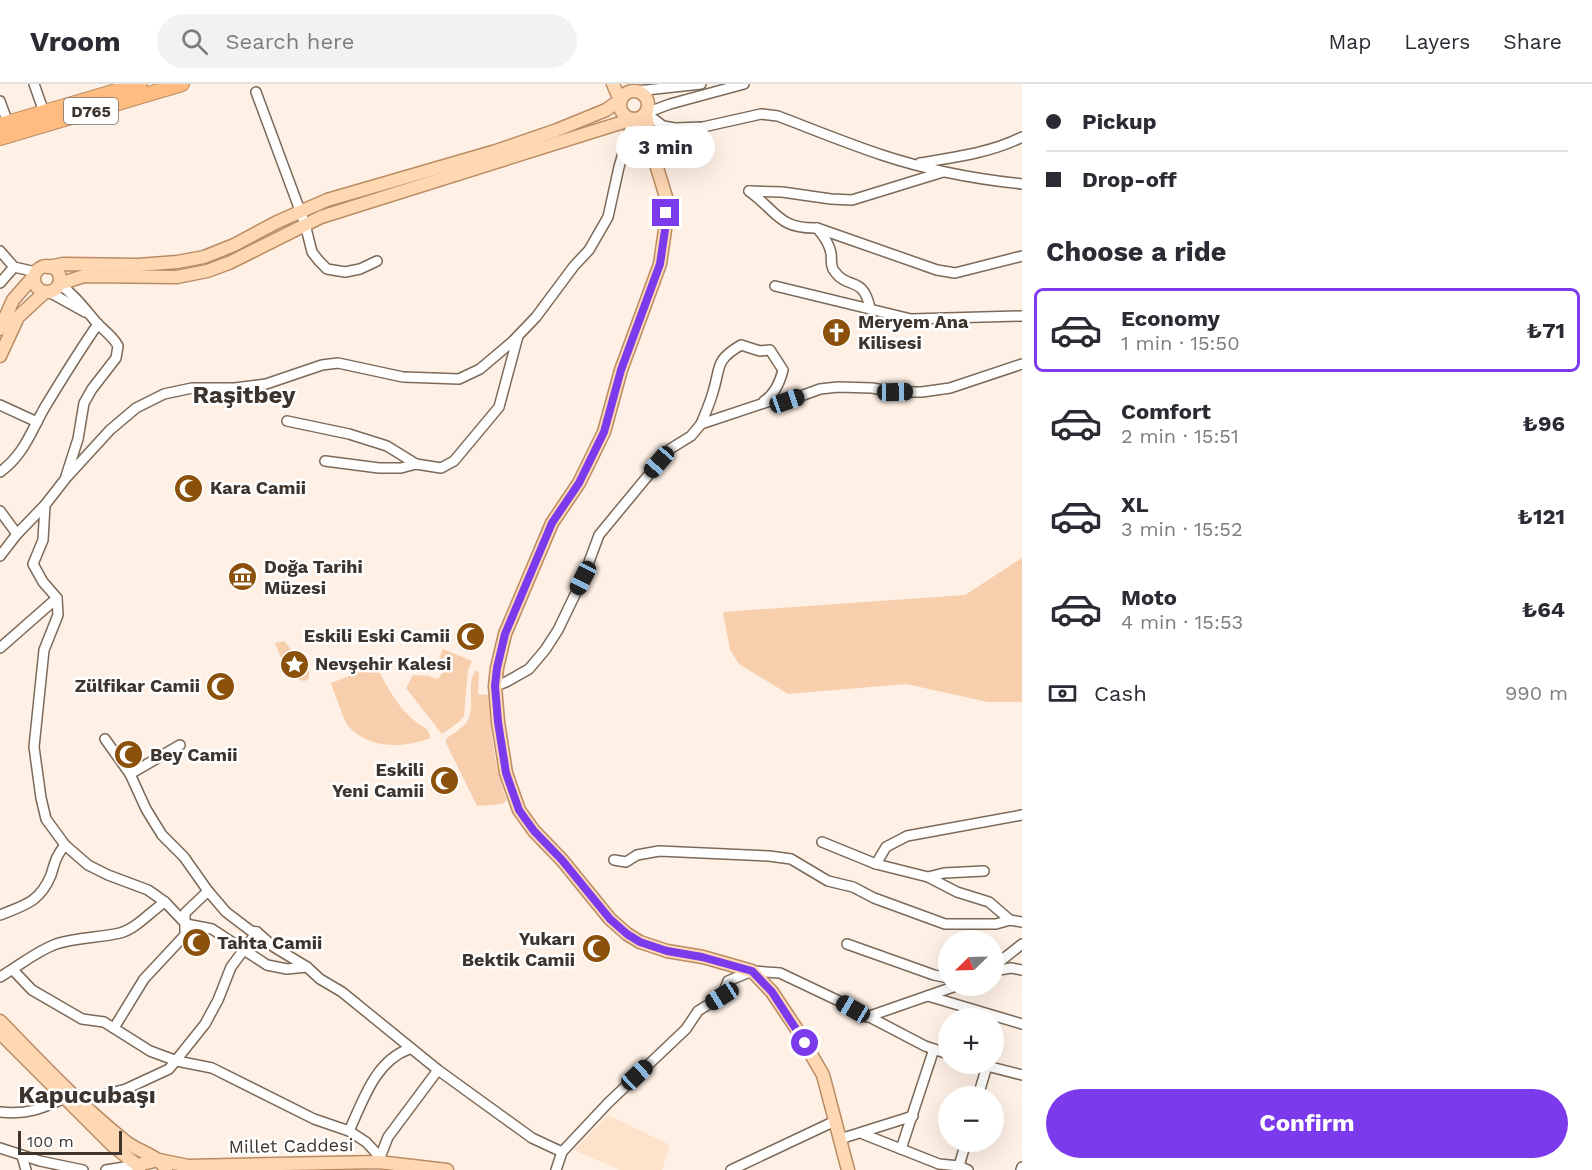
<!DOCTYPE html>
<html lang="en">
<head>
<meta charset="utf-8">
<style>
  body { margin:0; font-family:"Work Sans",sans-serif; background:#f2f2f3; color:#2b2b33; height:100vh; display:flex; flex-direction:column; font-size:22px; white-space:nowrap }
  * { box-sizing:border-box; margin:0 }
  p { font-size:20px; color:#7c7c81 }
  .icon { flex:none; width:33px; height:33px; fill:none; stroke:currentColor; stroke-width:2; stroke-linecap:round; stroke-linejoin:round }
  .map { position:relative; flex:1; overflow:hidden }
  .side { display:flex; flex-direction:column; background:#fff; width:570px }
  .side>* { flex:none }
  .banner { display:grid; align-content:center; height:132px; padding:0 24px; background:#fff }
  .needle { width:39px; rotate:247deg }
  .fabs { position:absolute; left:938px; top:846px; display:grid; gap:12px }
  .fabs a { display:grid; place-items:center; width:66px; height:66px; border-radius:50%; background:#fff; box-shadow:0 6px 24px #0002; font-size:30px }
  .scale { position:absolute; left:18px; bottom:15px; width:104px; box-sizing:border-box; padding-left:6px; border:3px solid #3d342d; border-top:0; font-size:16px; line-height:21px; white-space:nowrap; color:#3d342d; -webkit-text-stroke:4px #fff; paint-order:stroke }
  .end { position:absolute; width:27px; height:27px; margin:-14px; border:8px solid #7c3aed; background:#fff; box-shadow:0 0 0 3px #fff }
  .from { border-radius:50% }
  .bubble { position:absolute; height:42px; border-radius:21px; background:#fff; box-shadow:0 6px 24px #0002; font-size:20px; font-weight:700; line-height:42px; text-align:center }
  .car { position:absolute; width:18px; height:36px; margin:-18px -9px; border-radius:8px; box-shadow:0 0 4px 2px #0007; background:linear-gradient(#222 24%,#8ab4d8 0 40%,#222 0 76%,#8ab4d8 0 86%,#222 0) }
  .banner b { display:flex; align-items:center; gap:21px; height:57px; font-size:22px }
  .banner b+b { border-top:2px solid #e1e1e2 }
  .banner i { width:15px; height:15px; background:#2b2b33 }
  ul { padding:0; list-style:none }
  li { display:flex; align-items:center; gap:18px; height:84px; margin:0 12px 9px; padding:0 12px; border:3px solid transparent; border-radius:9px }
  li div { flex:1 }
  li b { display:block; font-size:22px }
  li em { font-style:normal; font-weight:700 }
  li.active { border-color:#7c3aed }
  li>.icon { width:54px; height:54px; stroke-width:1.5 }
  h2 { padding:0 24px; font-size:27px; line-height:72px }
  .pay { display:flex; align-items:center; gap:15px; height:66px; padding:0 24px; font-size:22px }
  .pay p { margin-inline-start:auto }
  .primary-button { display:flex; gap:12px; margin-top:auto; padding:12px 24px }
  .primary-button a { flex:1; height:69px; border-radius:36px; background:#7c3aed; color:#fff; font-size:24px; font-weight:700; line-height:69px; text-align:center }
  header { display:flex; align-items:center; gap:36px; box-sizing:border-box; height:84px; padding:0 30px; background:#fff; border-bottom:2px solid #e1e1e2 }
  header strong { font-size:28px }
  nav { display:flex; gap:33px; margin-inline-start:auto; font-size:21px }
  .search { width:420px; height:54px; background:#f2f2f3; display:flex; align-items:center; gap:15px; box-sizing:border-box; padding:0 21px; border-radius:33px; color:#7c7c81; font-size:22px }
  main { display:flex; flex:1; min-height:0 }
  .map>svg:first-child { display:block }
  .built { fill:#fee2ca }
  .green { fill:#f8cfad }
  .lines { fill:none; stroke-linecap:round; stroke-linejoin:round }
  .minor-casing { stroke:#7c6958; stroke-width:12 }
  .major-casing { stroke:#ba8c64; stroke-width:15 }
  .highway-casing { stroke:#ba8c64; stroke-width:16 }
  .minor { stroke:#fff; stroke-width:9 }
  .major { stroke:#fed7b3; stroke-width:12 }
  .highway { stroke:#febc81; stroke-width:14 }
  .route { stroke:#7c3aed; stroke-width:8 }
  .labels { text-anchor:middle; stroke-width:5; stroke-linejoin:round; paint-order:stroke }
  .shield { fill:#fff; stroke:#77716c; stroke-width:1.5 }
  .shield-label { font-size:16px; font-weight:bold; fill:#3d342d }
  .poi-label { font-size:18px; font-weight:bold; fill:#3d342d; stroke:#fff; text-anchor:start }
  .street-label { font-size:18px; fill:#3d342d; stroke:#fff }
  .district-label { font-size:24px; font-weight:bold; fill:#3d342d; stroke:#fff }
</style>
</head>
<body>
<header>
<strong>Vroom</strong>
<div class="search"><svg class="icon" aria-label="search" viewBox="0 0 24 24"><circle cx="10" cy="10" r="6"/><path d="M15 15l6 6"/></svg>Search here</div>
<nav><a>Map</a><a>Layers</a><a>Share</a></nav>
</header>
<main>
<div class="map">
<svg width="1022" height="1086" viewBox="0 0 1022 1086">
  <rect width="100%" height="100%" fill="#fef0e5"/>
  <path class="built" d="M608,1031L670,1061L662,1086H620L574,1066Z"/>
  <g class="green">
    <path d="M1022,474V618H988L906,600L788,610L739,580L730,566L723,528L965,511Z"/>
    <path d="M284,557L309,588V594L305,597C287,595 281,574 275,559Z"/>
    <path d="M443,565L472,577L468,586L464,632L459,638L442,650L406,604L413,591L428,592L438,595L442,589L439,574Z"/>
    <path d="M376,582C389,606 402,632 427,645L431,654C404,664 370,666 348,642C345,639 334,607 331,599Z"/>
    <path d="M476,586L479,589L478,610L490,611C490,646 494,684 507,716L502,720L477,722L446,659V655C452,650 461,645 466,639C477,624 465,600 476,586Z"/>
  </g>
  <g class="lines">
    <defs>
      <g id="minor">
        <path d="M34,0L44,28"/>
        <path d="M744,0L670,20L646,29L663,42L675,44L703,43L761,30L778,32C812,45 846,59 882,71C927,86 975,95 1022,100"/>
        <path d="M637,7L701,0"/>
        <path d="M256,8L305,140L312,168L319,177L327,185L345,188L360,185L377,177"/>
        <path d="M0,17L8,39"/>
        <path d="M920,79C955,73 990,69 1022,53"/>
        <path d="M749,107C777,127 778,145 817,144L937,186L955,189L1022,172"/>
        <path d="M749,107L782,108L831,115L852,116L943,88"/>
        <path d="M817,144C824,152 829,159 831,169C832,176 830,183 835,188C848,206 863,191 870,224"/>
        <path d="M0,167L14,183L36,188"/>
        <path d="M0,199L14,183"/>
        <path d="M59,200C74,210 84,224 96,238C103,246 113,252 118,262L116,274L92,305L84,319L78,355L66,392"/>
        <path d="M775,202L911,235L1022,232"/>
        <path d="M49,208L85,228"/>
        <path d="M0,321L37,338"/>
        <path d="M287,337L349,350L387,362L416,380"/>
        <path d="M701,340C705,330 710,319 713,308C721,283 714,277 741,261L760,267L770,266L783,286C780,298 775,310 764,317"/>
        <path d="M325,377L379,384H401L416,380L441,384L454,377L499,323L518,252"/>
        <path d="M0,388C24,371 31,347 45,323C62,295 79,267 98,240"/>
        <path d="M45,421L43,456L33,480L43,498L57,514L58,531L44,566L34,663L41,714L46,735L65,761L88,781L108,791L148,806L165,818L186,840L212,845L267,881L287,885L307,883"/>
        <path d="M0,427L17,450"/>
        <path d="M0,472L17,450L45,421L66,394L110,346L136,324L164,310L192,304H235L266,300L322,281L338,279L403,293L432,294L459,295L480,285L513,257L536,233L574,182L589,166L608,133L619,83L633,35"/>
        <path d="M0,564L57,514"/>
        <path d="M495,602L506,598L529,585L545,566L558,546L583,494L599,451L670,365L691,352L701,340L770,317H787L820,305L838,303L872,304L895,308H922L950,304L1022,280"/>
        <path d="M105,655L130,690L146,725L162,751L184,773L208,807L226,828L251,847L257,848L274,863L307,883L320,895L342,908L438,986L532,1054L562,1068"/>
        <path d="M130,690L180,661"/>
        <path d="M822,758L876,780L928,793L957,808L989,818L1010,836L1022,838"/>
        <path d="M614,776L626,778L637,771L659,767L769,772L791,775L828,797L853,803L874,814L945,840H996L1010,836"/>
        <path d="M876,780L886,763L907,752L1022,731"/>
        <path d="M928,793L944,789L984,787"/>
        <path d="M0,831C25,821 40,818 51,791C55,778 56,772 65,761"/>
        <path d="M847,860L934,891L948,894"/>
        <path d="M993,883L1022,860"/>
        <path d="M13,886L32,906L82,935L104,938L150,967L177,977L212,984L314,1035L349,1047L366,1058L380,1073"/>
        <path d="M993,887L1011,884L1022,886"/>
        <path d="M0,893C19,882 35,868 56,860C77,853 99,854 120,849C136,845 151,827 165,818"/>
        <path d="M928,912L1022,940"/>
        <path d="M867,933L956,902"/>
        <path d="M114,944L144,895L185,851V829L208,807"/>
        <path d="M979,980L1022,991"/>
        <path d="M978,1012L987,982"/>
        <path d="M80,1017L126,1005L169,985L205,940L218,916L231,883L257,848"/>
        <path d="M0,1028C27,1031 41,1025 65,1014"/>
        <path d="M349,1047C363,1017 375,977 409,965"/>
        <path d="M863,1050L939,1080L959,1082L968,1086"/>
        <path d="M840,1055L913,1032"/>
        <path d="M0,1064L40,1077L83,1086"/>
        <path d="M901,1065L934,965"/>
        <path d="M22,1072L26,1086"/>
        <path d="M379,1076L388,1053L438,986"/>
        <path d="M959,1082L966,1058"/>
        <path d="M106,1086L137,1081"/>
        <path d="M556,1086L562,1068L608,1019L686,945L698,927L722,912L728,897L752,887L780,889L839,917L925,962L948,970"/>
        <path d="M731,1086L835,1037"/>
        <path d="M1021,1086L1022,1083"/>
      </g>
      <g id="major">
        <circle cx="634" cy="21" r="14"/>
        <path d="M646,29L651,64L666,113L665,146L660,180L621,286L604,348L579,399L552,439L505,550L497,584L495,602L498,638L506,689L519,726L534,747L562,776L610,835L627,850L640,858L667,867L703,873L752,887L772,908L796,944L823,991L848,1086"/>
        <circle cx="47" cy="195" r="13"/>
        <path d="M48,183L63,180L138,181L177,178L204,173L234,161L277,138L327,116L496,67L557,46L606,26L620,16L613,0"/>
        <path d="M59,200L84,192L177,193L207,187L229,179L321,133L633,35L649,61"/>
        <path d="M0,245L13,216L34,192"/>
        <path d="M0,272L18,233L45,208"/>
        <path d="M0,937C40,978 80,1021 125,1057C138,1068 159,1071 166,1086"/>
        <path d="M0,949L112,1061L137,1081L139,1086"/>
        <path d="M137,1081L159,1076L188,1082L378,1078L447,1086"/>
      </g>
      <g id="highway">
        <path d="M0,41L140,0"/>
        <path d="M0,54L182,0"/>
      </g>
    </defs>
    <use href="#minor" class="minor-casing"/>
    <use href="#major" class="major-casing"/>
    <use href="#highway" class="highway-casing"/>
    <use href="#minor" class="minor"/>
    <use href="#major" class="major"/>
    <use href="#highway" class="highway"/>
  </g>
  <g class="lines">
    <path class="route" d="M666,129L665,146L660,180L621,286L604,348L579,399L552,439L505,550L497,584L495,602L498,638L506,689L519,726L534,747L562,776L610,835L627,850L640,858L667,867L702,873L752,887L772,908L805,959"/>
  </g>
  <defs>
    <symbol id="church-disc" viewBox="-11 -11 22 22"><circle r="9.5" fill="#8b500a" stroke="#fff"/><path d="M-1.2-6h2.4v3.5h3.3v2.4h-3.3V6h-2.4V-.1h-3.3v-2.4h3.3Z" fill="#fff"/></symbol>
    <symbol id="mosque-disc" viewBox="-11 -11 22 22"><circle r="9.5" fill="#8b500a" stroke="#fff"/><path d="M3.5-4.9A6 6 0 1 0 3.5 4.9A5 5 0 1 1 3.5-4.9Z" fill="#fff"/></symbol>
    <symbol id="museum-disc" viewBox="-11 -11 22 22"><circle r="9.5" fill="#8b500a" stroke="#fff"/><path d="M0-6L6-3V-2H-6V-3ZM-5-1h2V3h-2ZM-1-1h2V3h-2ZM3-1h2V3H3ZM-6 4H6V6H-6Z" fill="#fff"/></symbol>
    <symbol id="sight-disc" viewBox="-11 -11 22 22"><circle r="9.5" fill="#8b500a" stroke="#fff"/><path d="M0-6L1.8-2.2L6-1.7L2.9 1.2L3.7 5.4L0 3.3L-3.7 5.4L-2.9 1.2L-6-1.7L-1.8-2.2Z" fill="#fff"/></symbol>
  </defs>
  <g fill-rule="evenodd">
    <use href="#church-disc" x="820" y="232" width="33" height="33"/>
    <use href="#mosque-disc" x="172" y="388" width="33" height="33"/>
    <use href="#museum-disc" x="226" y="476" width="33" height="33"/>
    <use href="#mosque-disc" x="454" y="536" width="33" height="33"/>
    <use href="#sight-disc" x="278" y="564" width="33" height="33"/>
    <use href="#mosque-disc" x="204" y="586" width="33" height="33"/>
    <use href="#mosque-disc" x="112" y="654" width="33" height="33"/>
    <use href="#mosque-disc" x="428" y="680" width="33" height="33"/>
    <use href="#mosque-disc" x="180" y="842" width="33" height="33"/>
    <use href="#mosque-disc" x="580" y="848" width="33" height="33"/>
  </g>
  <g class="labels">
    <rect class="shield" x="64" y="14" width="54" height="26" rx="4.5"/>
    <g class="shield-label">
      <text x="91" y="33">D765</text>
    </g>
    <g class="poi-label">
      <text x="858" y="244">Meryem Ana<tspan x="858" dy="21">Kilisesi</tspan></text>
      <text x="210" y="410">Kara Camii</text>
      <text x="264" y="489">Doğa Tarihi<tspan x="264" dy="21">Müzesi</tspan></text>
      <text x="450" y="558" text-anchor="end">Eskili Eski Camii</text>
      <text x="315" y="586">Nevşehir Kalesi</text>
      <text x="200" y="608" text-anchor="end">Zülfikar Camii</text>
      <text x="150" y="677">Bey Camii</text>
      <text x="424" y="692" text-anchor="end">Eskili<tspan x="424" dy="21">Yeni Camii</tspan></text>
      <text x="575" y="861" text-anchor="end">Yukarı<tspan x="575" dy="21">Bektik Camii</tspan></text>
      <text x="217" y="865">Tahta Camii</text>
    </g>
    <g class="street-label">
      <text transform="translate(291 1062) rotate(-1)" y="6">Millet Caddesi</text>
    </g>
    <g class="district-label">
      <text x="244" y="319">Raşitbey</text>
      <text x="87" y="1019">Kapucubaşı</text>
    </g>
  </g>
</svg>
<div class="fabs">
<a><svg class="needle" viewBox="-14 -14 28 28"><path d="M0-13l5 13h-10z" fill="#e53935"/><path d="M0 13l5-13h-10z" fill="#7c7c81"/></svg></a>
<a>+</a>
<a>−</a>
</div>
<div class="scale">100 m</div>
<i class="end from" style="left:805px;top:959px"></i>
<i class="end" style="left:666px;top:129px"></i>
<div class="bubble" style="left:616px;top:42px;width:99px">3 min</div>
<i class="car" style="left:895px;top:308px;rotate:89deg"></i>
<i class="car" style="left:787px;top:317px;rotate:71deg"></i>
<i class="car" style="left:659px;top:378px;rotate:221deg"></i>
<i class="car" style="left:583px;top:494px;rotate:207deg"></i>
<i class="car" style="left:722px;top:912px;rotate:238deg"></i>
<i class="car" style="left:853px;top:925px;rotate:300deg"></i>
<i class="car" style="left:637px;top:991px;rotate:47deg"></i>
</div>
<section class="side">
<div class="banner">
<b><i class="from"></i>Pickup</b>
<b><i></i>Drop-off</b>
</div>
<h2>Choose a ride</h2>
<ul>
<li class="active"><svg class="icon" aria-label="car" viewBox="0 0 24 24"><path d="M5 17H2v-5l4-1 3-4h7l3 4 3 1v5h-3M9 17h6M6 11h13"/><circle cx="7" cy="17" r="2"/><circle cx="17" cy="17" r="2"/></svg><div><b>Economy</b><p>1 min · 15:50</p></div><em>₺71</em></li>
<li><svg class="icon" aria-label="car" viewBox="0 0 24 24"><path d="M5 17H2v-5l4-1 3-4h7l3 4 3 1v5h-3M9 17h6M6 11h13"/><circle cx="7" cy="17" r="2"/><circle cx="17" cy="17" r="2"/></svg><div><b>Comfort</b><p>2 min · 15:51</p></div><em>₺96</em></li>
<li><svg class="icon" aria-label="car" viewBox="0 0 24 24"><path d="M5 17H2v-5l4-1 3-4h7l3 4 3 1v5h-3M9 17h6M6 11h13"/><circle cx="7" cy="17" r="2"/><circle cx="17" cy="17" r="2"/></svg><div><b>XL</b><p>3 min · 15:52</p></div><em>₺121</em></li>
<li><svg class="icon" aria-label="car" viewBox="0 0 24 24"><path d="M5 17H2v-5l4-1 3-4h7l3 4 3 1v5h-3M9 17h6M6 11h13"/><circle cx="7" cy="17" r="2"/><circle cx="17" cy="17" r="2"/></svg><div><b>Moto</b><p>4 min · 15:53</p></div><em>₺64</em></li>
</ul>
<div class="pay"><svg class="icon" aria-label="cash" viewBox="0 0 24 24"><path d="M3 7h18v10H3z"/><circle cx="12" cy="12" r="2"/></svg>Cash<p>990 m</p></div>
<div class="primary-button"><a>Confirm</a></div>
</section>
</main>
</body>
</html>
